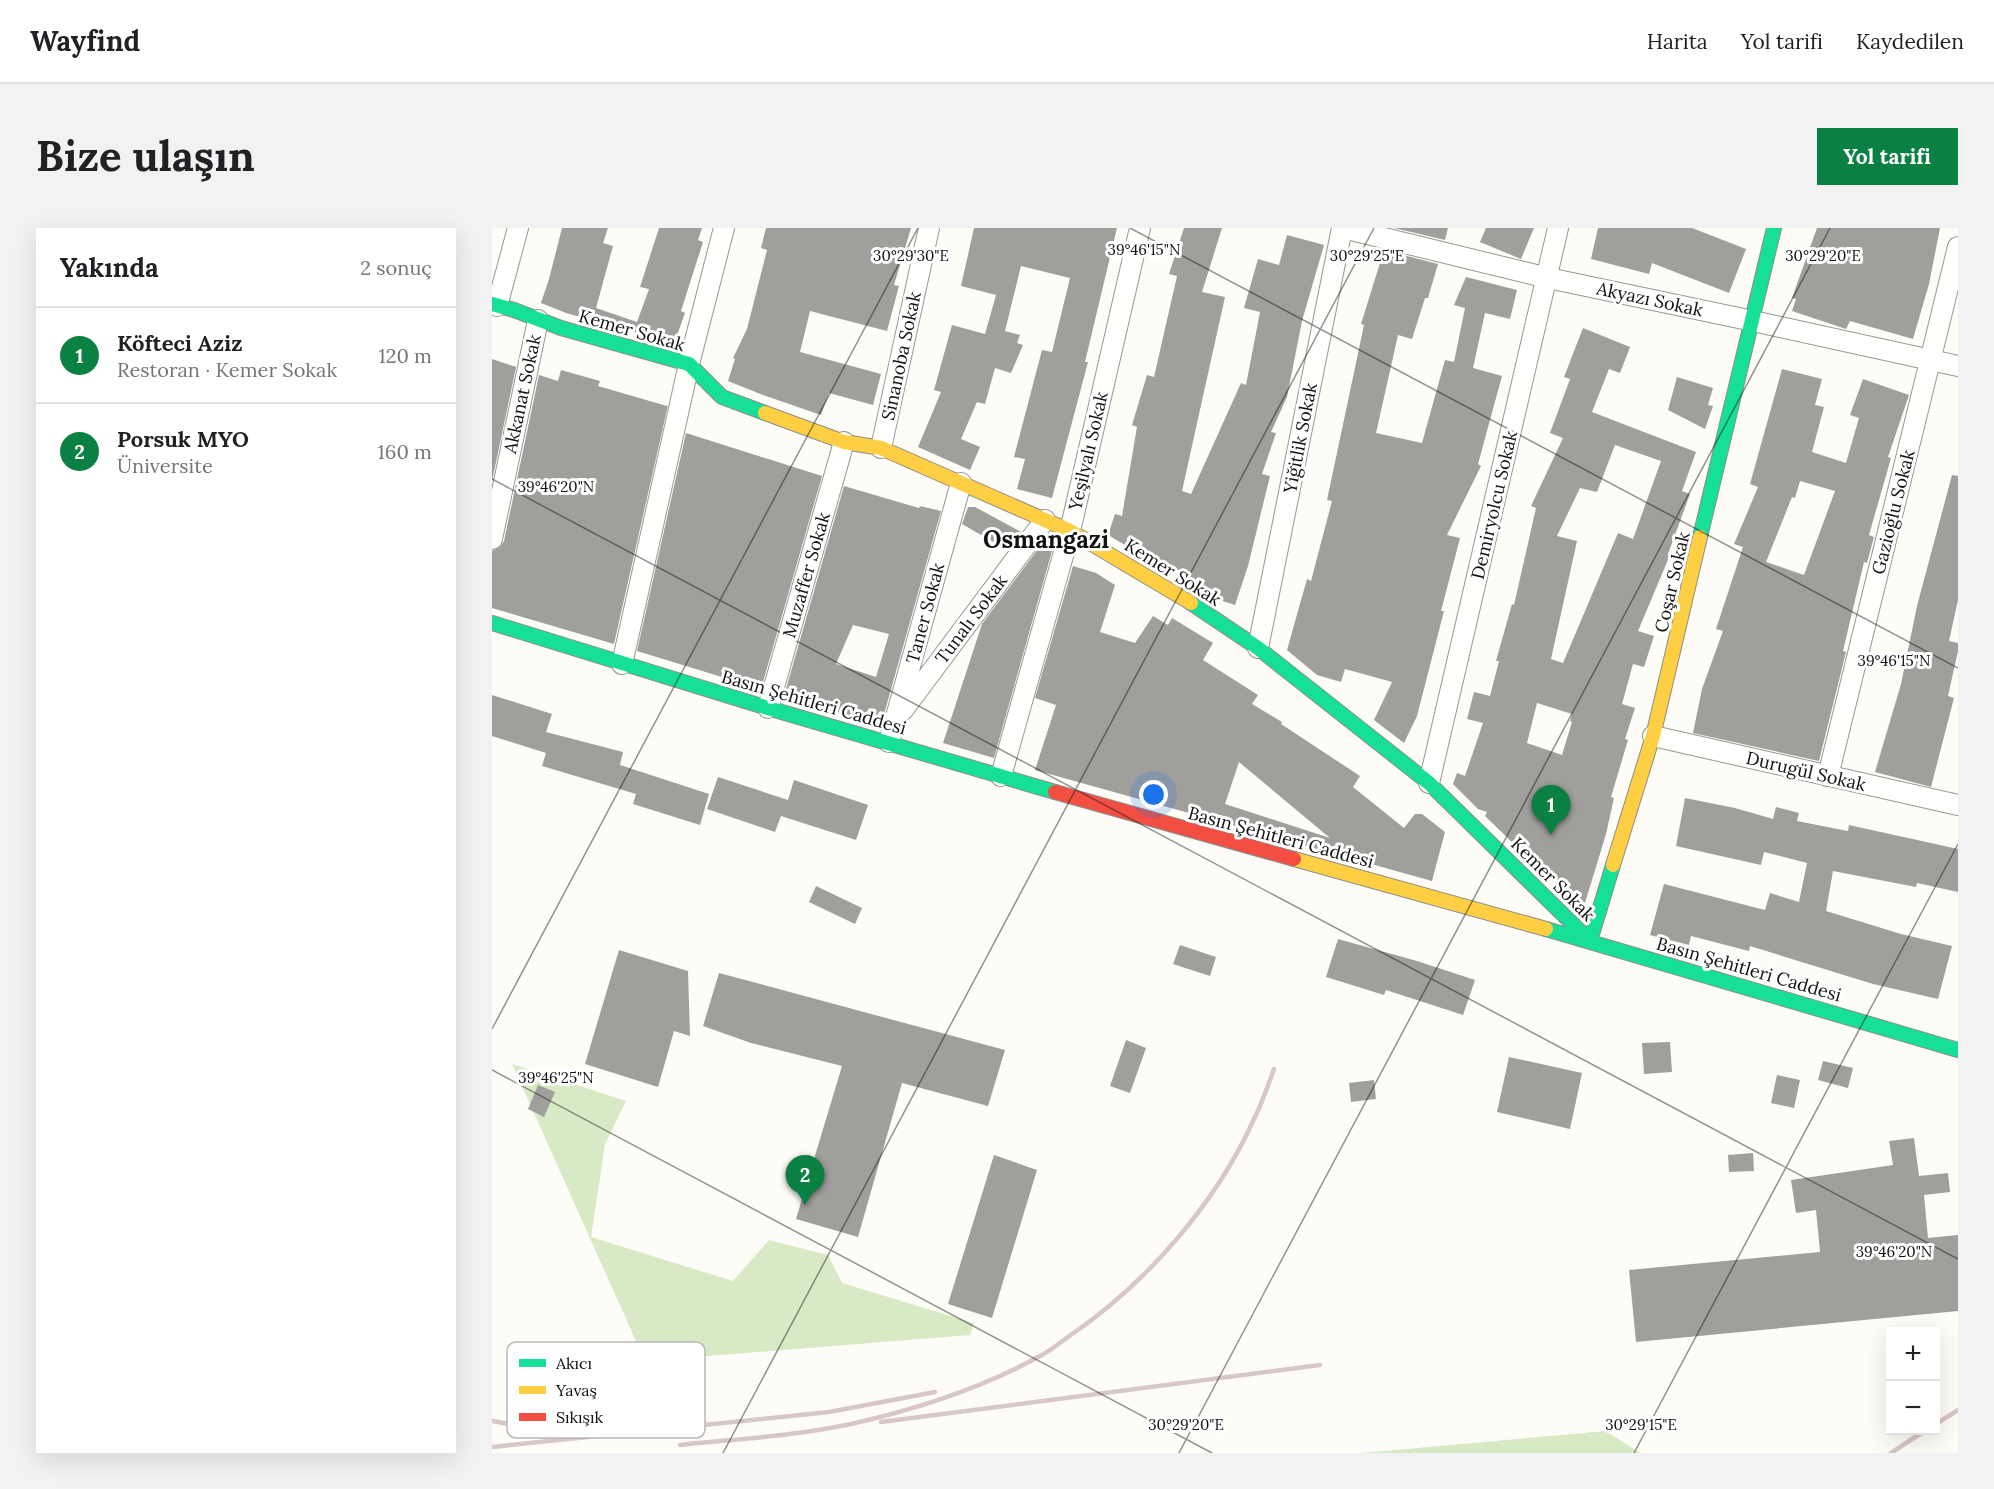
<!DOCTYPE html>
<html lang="tr">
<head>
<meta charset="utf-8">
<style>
  body { margin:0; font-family:Lora,serif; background:#f2f2f2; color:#202124 }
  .controls { position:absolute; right:18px; bottom:18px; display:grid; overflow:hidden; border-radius:0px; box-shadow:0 6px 24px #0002 }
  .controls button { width:54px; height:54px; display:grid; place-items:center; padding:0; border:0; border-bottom:2px solid #e0e0e0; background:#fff; color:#202124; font:30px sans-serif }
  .you { position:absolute; left:662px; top:567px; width:21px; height:21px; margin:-15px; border:4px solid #fff; border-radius:50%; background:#1a73e8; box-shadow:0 0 0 9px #1a73e833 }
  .badge { display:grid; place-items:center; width:39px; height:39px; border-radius:50%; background:#0b8043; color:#fff; font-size:20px; font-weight:700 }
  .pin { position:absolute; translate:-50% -50px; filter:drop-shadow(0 2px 3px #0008) }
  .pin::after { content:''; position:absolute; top:32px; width:21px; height:18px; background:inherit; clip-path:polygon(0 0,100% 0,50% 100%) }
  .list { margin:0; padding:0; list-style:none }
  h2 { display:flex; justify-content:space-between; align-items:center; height:78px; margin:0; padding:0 24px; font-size:26px }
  h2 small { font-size:20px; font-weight:400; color:#757577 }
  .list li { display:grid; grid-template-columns:39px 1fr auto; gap:18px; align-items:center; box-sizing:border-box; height:96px; padding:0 24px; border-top:2px solid #e0e0e0 }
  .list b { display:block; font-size:22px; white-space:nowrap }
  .list p { margin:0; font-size:20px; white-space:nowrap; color:#757577 }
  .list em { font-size:20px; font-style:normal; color:#757577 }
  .map { position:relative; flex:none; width:1466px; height:1225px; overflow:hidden; border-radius:0px }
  header { display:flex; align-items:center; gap:36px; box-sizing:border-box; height:84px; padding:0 30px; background:#fff; border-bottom:2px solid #e0e0e0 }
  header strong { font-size:28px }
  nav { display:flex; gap:33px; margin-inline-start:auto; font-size:21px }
  .intro { display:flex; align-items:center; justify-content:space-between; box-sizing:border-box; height:144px; padding:0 36px }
  h1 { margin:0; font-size:42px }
  .button { padding:15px 27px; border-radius:0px; background:#0b8043; color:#fff; font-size:21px; font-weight:700 }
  main { display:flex; gap:36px; padding:0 36px }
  aside { flex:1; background:#fff; border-radius:0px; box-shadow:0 6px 24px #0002 }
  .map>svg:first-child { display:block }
</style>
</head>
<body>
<header>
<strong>Wayfind</strong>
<nav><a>Harita</a><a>Yol tarifi</a><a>Kaydedilen</a></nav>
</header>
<div class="intro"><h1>Bize ulaşın</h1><a class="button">Yol tarifi</a></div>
<main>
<aside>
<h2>Yakında<small>2 sonuç</small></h2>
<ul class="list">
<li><span class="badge">1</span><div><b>Köfteci Aziz</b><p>Restoran · Kemer Sokak</p></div><em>120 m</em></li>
<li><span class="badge">2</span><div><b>Porsuk MYO</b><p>Üniversite</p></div><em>160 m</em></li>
</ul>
</aside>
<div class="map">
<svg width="1466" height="1225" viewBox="0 0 1466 1225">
  <rect width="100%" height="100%" fill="#fdfcf7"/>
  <g fill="#d8eac5">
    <polygon points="20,836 134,873 113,916 99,1009 241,1053 277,1012 336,1027 350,1055 482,1095 478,1107 153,1133"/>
    <polygon points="1114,1203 1148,1225 869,1225"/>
  </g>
  <g fill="#a19f9c" fill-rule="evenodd">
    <polygon points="70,0 116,0 111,15 121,18 104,80 145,94 157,61 148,59 167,0 210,0 206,12 211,14 189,83 193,85 184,110 191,113 189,117 74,85 49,75 57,51"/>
    <polygon points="274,0 419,0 402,57 407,58 395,103 318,83 308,124 389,146 381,177 337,165 329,187 271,167 236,153 243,131 241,130 255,101 275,22 269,20"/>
    <polygon points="482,0 625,0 593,134 596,134 560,270 525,261 533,231 522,229 550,122 560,124 578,50 529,38 513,103 528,107 525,115 531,117 519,145 503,140 493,176 485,174 469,211 488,219 478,242 426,219 449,164 442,162 460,97 493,106 504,67 469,58"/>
    <polygon points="692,0 730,0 710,64 733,69 690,263 699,266 749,155 754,157 768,84 752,80 766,31 787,37 795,7 832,17 810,93 795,169 779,204 784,205 770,246 778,248 756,338 743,377 715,368 690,351 692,344 660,333 616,307 623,286 630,288 645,199 640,197 655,147 662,149 685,48 677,46"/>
    <polygon points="902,0 956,0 953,12"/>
    <polygon points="994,0 1042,0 1029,31 988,14"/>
    <polygon points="1106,0 1200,0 1254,21 1237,65 1160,35 1157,46 1099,31"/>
    <polygon points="1325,0 1448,0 1437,56 1421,111 1358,93 1354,101 1300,83 1304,71 1300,70"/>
    <polygon points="892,22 946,36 936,70 933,70 920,111 906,107 884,205 930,215 953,132 962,134 973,80 962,77 974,49 1025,62 1018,91 993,85 981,140 1010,148 986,236 989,238 955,307 968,310 949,383 952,383 925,488 912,515 882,492 900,454 853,441 849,454 825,447 795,422 815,351 819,353 840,273 835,272 872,97 869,96"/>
    <path d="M1091 100 1138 119 1128 145 1117 141 1100 184 1204 224 1190 263 1198 266 1176 326 1178 327 1146 403 1162 408 1152 439 1141 436 1130 476 1143 480 1133 511 1136 512 1119 569 1122 570 1114 606 1093 675 1025 619 993 588 995 584 986 581 961 556 965 545 973 548 991 495 975 491 982 464 998 468 1007 433H1004L1020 376 1022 377 1044 280 1039 278 1071 210 1058 205 1078 151 1072 149ZM1123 217 1169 233 1141 311 1126 305 1071 435 1059 431 1085 313 1065 308 1088 260 1105 264ZM1045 475 1080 486 1078 493 1080 494 1070 527 1035 515Z"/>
    <polygon points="0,131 24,139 0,253"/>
    <path d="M1290 141 1330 151 1323 177 1332 179 1320 224 1354 235 1367 190 1358 187 1371 151 1417 167 1396 229 1399 230 1377 307 1382 309 1375 335 1372 334 1351 423 1354 424 1327 533 1201 505 1210 461 1231 403 1224 401 1251 319 1242 316 1266 259 1258 256ZM1308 253 1343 263 1312 347 1274 334 1300 269 1303 270Z"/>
    <polygon points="69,142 108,153 106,158 175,178 176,177 122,416 0,380 0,323 8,319 12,313 47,147 66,153"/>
    <polygon points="1185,149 1221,160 1216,177 1221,178 1213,201 1176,182"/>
    <polygon points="194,205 330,248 269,461 145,423"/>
    <polygon points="1460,247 1466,248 1466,372 1457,413 1466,415 1466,423 1456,468 1462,470 1439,559 1383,544 1409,456 1425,378"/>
    <path d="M352 258 427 280 428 278 449 283 389 497 292 468ZM361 397 397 406 384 449 344 436Z"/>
    <polygon points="476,279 483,279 529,304 515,323 515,322 470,296"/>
    <polygon points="549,317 560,323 502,530 451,515 490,396"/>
    <path d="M581 338 604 345 623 357 608 404 643 415 661 388 676 397 680 390 721 415 711 432 766 467 760 476 790 494 789 496 868 548 861 559 912 600 923 586H930L953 604 940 653 543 542 564 477 543 470ZM747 534 838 610 733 576Z"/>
    <polygon points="0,467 60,486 54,504 131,524 128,537 217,566 208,597 141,576 144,566 50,538 54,525 0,508"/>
    <polygon points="226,549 296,572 302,552 376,577 364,612 289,588 283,604 215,581"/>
    <polygon points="1193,570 1243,580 1281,591 1284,579 1307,585 1305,593 1356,603 1357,597 1466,621 1466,664 1425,655 1424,659 1341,643 1334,683 1409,706 1460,718 1446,771 1381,756 1258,718 1257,723 1199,708 1197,717 1158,707 1172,656 1273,682 1278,665 1307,674 1315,635 1272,624 1269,637 1184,618"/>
    <polygon points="324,658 370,680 363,696 317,674"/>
    <polygon points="846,711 925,733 983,752 971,787 894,762 892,767 834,749"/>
    <polygon points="688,717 724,729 718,748 681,736"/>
    <polygon points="127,722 196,743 198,808 182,803 166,859 93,836"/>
    <polygon points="227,745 513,822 496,878 410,855 366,1009 304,991 350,838 259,815 211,798"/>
    <polygon points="634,812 654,820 638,865 618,858"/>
    <polygon points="1178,814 1180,844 1152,846 1150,815"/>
    <polygon points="1017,829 1090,845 1078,901 1005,884"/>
    <polygon points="1331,833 1361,840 1356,860 1326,852"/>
    <polygon points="1285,847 1308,852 1302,880 1279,875"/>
    <polygon points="882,852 884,871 859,874 857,855"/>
    <polygon points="46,857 63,864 52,889 36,881"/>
    <polygon points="1422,910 1427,948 1456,945 1458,964 1432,967 1436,1010 1466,1007 1466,1083 1144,1114 1137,1042 1328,1024 1324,982 1304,985 1299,952 1401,937 1397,913"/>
    <polygon points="1261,925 1262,943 1237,944 1236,927"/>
    <polygon points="502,927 545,942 500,1090 456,1076"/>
  </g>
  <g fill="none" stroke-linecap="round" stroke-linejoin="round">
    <defs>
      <g id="street">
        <polyline points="851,0 1056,50 1261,93 1466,138"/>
        <polyline points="5,78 26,0"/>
        <polyline points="389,220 437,0"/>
        <polyline points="0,311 46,92"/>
        <polyline points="766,420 850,0"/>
        <polyline points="130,436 197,136 232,0"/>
        <polyline points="276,480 352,214"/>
        <polyline points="411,482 553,292"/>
        <polyline points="1161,508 1466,577"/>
        <polyline points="397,514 469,255"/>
        <polyline points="509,548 578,303 648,0"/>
        <polyline points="1336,548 1466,19"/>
        <polyline points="937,555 1066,0"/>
      </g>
      <g id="fast">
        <polyline points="0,76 22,82 69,100 197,136 230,169 273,185"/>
        <polyline points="1208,309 1282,0"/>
        <polyline points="699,375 766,420 937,555 1098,713 1121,637"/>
        <polyline points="0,395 276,480 563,564"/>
        <polyline points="1054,701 1466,822"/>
      </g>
      <g id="slow">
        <polyline points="273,185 352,214 389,220 578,303 699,375"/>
        <polyline points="802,631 1054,701"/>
        <polyline points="1121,637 1161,508 1208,309"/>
      </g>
      <polyline id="jam" points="563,564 802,631"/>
    </defs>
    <use href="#street" stroke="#979795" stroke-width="22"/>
    <use href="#fast" stroke="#8e8d8b" stroke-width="16"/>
    <use href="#slow" stroke="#8e8d8b" stroke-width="16"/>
    <use href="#jam" stroke="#8e8d8b" stroke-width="16"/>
    <use href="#street" stroke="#fffffe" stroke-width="20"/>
    <use href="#fast" stroke="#16e098" stroke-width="14"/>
    <use href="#slow" stroke="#ffcf43" stroke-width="14"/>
    <use href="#jam" stroke="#f24e42" stroke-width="14"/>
    <g stroke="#d9c6c7" stroke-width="4.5">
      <polyline points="0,1193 40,1200 95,1201"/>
      <polyline points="389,1194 828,1137"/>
      <polyline points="1444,1196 1466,1182"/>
      <path d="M188 1217C245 1211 303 1208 359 1196 421 1182 490 1160 546 1129 557 1124 566 1116 576 1109 653 1057 724 976 762 891 770 875 776 858 782 841"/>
      <polyline points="0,1219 337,1184 443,1164"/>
      <polyline points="1399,1225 1434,1202"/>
    </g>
  </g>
  <path fill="none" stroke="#111" stroke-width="1.5" stroke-opacity="0.45" d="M638 0 1466 440M0 251 1466 1031M0 801 426 0M0 842 720 1225M231 1225 882 0M687 1225 1338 0M1142 1225 1466 616"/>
  <g text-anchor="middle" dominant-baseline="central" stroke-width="6" stroke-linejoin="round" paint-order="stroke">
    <g font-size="18" fill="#111" stroke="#fff">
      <text transform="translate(1158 71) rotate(12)">Akyazı Sokak</text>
      <text transform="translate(140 102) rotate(16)">Kemer Sokak</text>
      <text transform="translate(409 128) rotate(-78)">Sinanoba Sokak</text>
      <text transform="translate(30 166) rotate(-78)">Akkanat Sokak</text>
      <text transform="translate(808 210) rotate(-79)">Yiğitlik Sokak</text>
      <text transform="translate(596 223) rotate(-77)">Yeşilyalı Sokak</text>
      <text transform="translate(1002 277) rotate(-77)">Demiryolcu Sokak</text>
      <text transform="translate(1401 284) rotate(-76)">Gazioğlu Sokak</text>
      <text transform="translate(681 344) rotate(32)">Kemer Sokak</text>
      <text transform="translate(314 347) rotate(-74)">Muzaffer Sokak</text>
      <text transform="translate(1180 354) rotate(-77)">Coşar Sokak</text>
      <text transform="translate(433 385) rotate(-75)">Taner Sokak</text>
      <text transform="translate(479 391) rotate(-53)">Tunalı Sokak</text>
      <text transform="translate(322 474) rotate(16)">Basın Şehitleri Caddesi</text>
      <text transform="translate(1314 543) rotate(13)">Durugül Sokak</text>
      <text transform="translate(789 609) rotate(15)">Basın Şehitleri Caddesi</text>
      <text transform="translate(1061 651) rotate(45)">Kemer Sokak</text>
      <text transform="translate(1257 741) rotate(16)">Basın Şehitleri Caddesi</text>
    </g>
    <g font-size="24" font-weight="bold" fill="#111" stroke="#fff">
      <text x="554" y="311">Osmangazi</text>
    </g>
  </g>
  <rect x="15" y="1114" width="198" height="96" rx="9" fill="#fff" stroke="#b8b8b8" stroke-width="1.5"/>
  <rect x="27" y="1131" width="27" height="8" fill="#16e098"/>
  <rect x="27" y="1158" width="27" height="8" fill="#ffcf43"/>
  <rect x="27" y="1185" width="27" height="8" fill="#f24e42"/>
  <g font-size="16" fill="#111">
    <text x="64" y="1141">Akıcı</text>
    <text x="64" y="1168">Yavaş</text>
    <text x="64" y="1195">Sıkışık</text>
  </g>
  <g font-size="15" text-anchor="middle" fill="#111" stroke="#fff" stroke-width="6" stroke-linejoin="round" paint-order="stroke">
    <text x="652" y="27">39°46'15"N</text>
    <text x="419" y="33">30°29'30"E</text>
    <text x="875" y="33">30°29'25"E</text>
    <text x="1331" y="33">30°29'20"E</text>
    <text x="64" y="264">39°46'20"N</text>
    <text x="1402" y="438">39°46'15"N</text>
    <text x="64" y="855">39°46'25"N</text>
    <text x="1402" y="1029">39°46'20"N</text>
    <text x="694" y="1202">30°29'20"E</text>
    <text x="1149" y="1202">30°29'15"E</text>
  </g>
</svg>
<div class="controls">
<button>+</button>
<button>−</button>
</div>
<div class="you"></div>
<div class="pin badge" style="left:1059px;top:607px">1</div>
<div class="pin badge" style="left:313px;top:977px">2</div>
</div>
</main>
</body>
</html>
